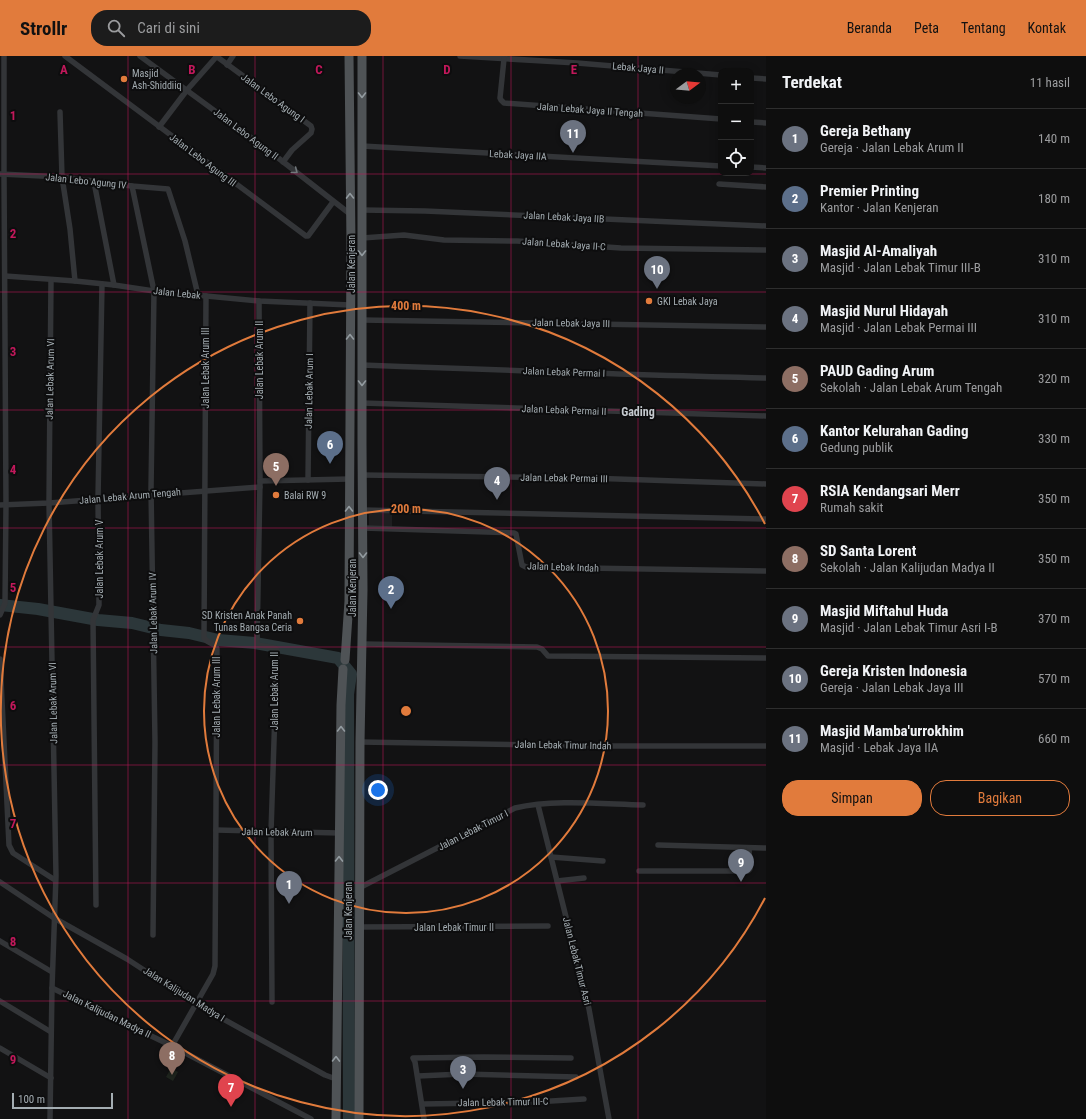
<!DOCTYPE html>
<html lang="id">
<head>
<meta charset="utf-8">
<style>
  body { margin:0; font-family:"Roboto Condensed",sans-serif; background:#1c1c1c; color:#f1f3f6 }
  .controls { position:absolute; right:12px; top:12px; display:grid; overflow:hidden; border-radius:8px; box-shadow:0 2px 10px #0003 }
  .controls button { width:36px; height:36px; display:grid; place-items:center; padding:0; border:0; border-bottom:1px solid #2e2e2e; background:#0e0e0e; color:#f1f3f6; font:20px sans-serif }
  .compass { position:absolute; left:670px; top:12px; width:36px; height:36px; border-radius:50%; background:#0e0e0e; box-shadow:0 2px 10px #0003; rotate:74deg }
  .scale { position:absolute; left:12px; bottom:10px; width:101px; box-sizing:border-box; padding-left:4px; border:2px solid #a4adb2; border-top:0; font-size:11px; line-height:14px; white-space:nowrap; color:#a4adb2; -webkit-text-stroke:3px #0d0d0e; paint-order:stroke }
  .you { position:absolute; left:378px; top:734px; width:14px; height:14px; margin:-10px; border:3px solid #fff; border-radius:50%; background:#1a73e8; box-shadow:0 0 0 6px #1a73e833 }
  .badge { display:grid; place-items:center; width:26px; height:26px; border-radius:50%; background:#e17b3c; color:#fff; font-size:13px; font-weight:700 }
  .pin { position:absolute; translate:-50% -33px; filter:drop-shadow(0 1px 2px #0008) }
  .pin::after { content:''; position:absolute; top:21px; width:14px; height:12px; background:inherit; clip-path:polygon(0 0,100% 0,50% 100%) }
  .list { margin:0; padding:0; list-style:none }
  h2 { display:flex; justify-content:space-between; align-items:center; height:52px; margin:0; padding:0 16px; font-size:17px }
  h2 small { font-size:13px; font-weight:400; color:#9b9c9e }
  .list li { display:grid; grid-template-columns:26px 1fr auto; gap:12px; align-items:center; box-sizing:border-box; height:60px; padding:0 16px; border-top:1px solid #2e2e2e }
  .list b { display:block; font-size:15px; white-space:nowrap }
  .list p { margin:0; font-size:13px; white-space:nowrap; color:#9b9c9e }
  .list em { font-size:13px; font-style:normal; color:#9b9c9e }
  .actions { display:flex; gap:8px; padding:12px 16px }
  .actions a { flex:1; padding:9px 0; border:1px solid #e17b3c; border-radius:16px; text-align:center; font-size:14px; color:#e17b3c }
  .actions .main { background:#e17b3c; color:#111 }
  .icon { flex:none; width:22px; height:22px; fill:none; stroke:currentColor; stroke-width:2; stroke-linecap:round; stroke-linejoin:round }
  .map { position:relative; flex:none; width:766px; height:1063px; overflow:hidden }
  header { display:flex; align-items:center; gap:24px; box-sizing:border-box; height:56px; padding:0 20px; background:#e17b3c; color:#111 }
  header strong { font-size:19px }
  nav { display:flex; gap:22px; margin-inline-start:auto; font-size:14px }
  .search { width:280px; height:36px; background:#1c1c1c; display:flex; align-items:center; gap:10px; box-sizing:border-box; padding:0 14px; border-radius:16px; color:#9b9c9e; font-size:15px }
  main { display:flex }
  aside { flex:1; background:#0e0e0e }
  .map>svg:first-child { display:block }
</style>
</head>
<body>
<header>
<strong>Strollr</strong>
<div class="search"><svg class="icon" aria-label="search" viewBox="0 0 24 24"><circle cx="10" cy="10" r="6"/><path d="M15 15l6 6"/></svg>Cari di sini</div>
<nav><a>Beranda</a><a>Peta</a><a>Tentang</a><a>Kontak</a></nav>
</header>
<main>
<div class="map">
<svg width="766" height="1063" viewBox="0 0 766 1063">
  <rect width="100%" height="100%" fill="#121213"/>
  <polygon fill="#1e1e20" points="372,456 392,456 392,472 369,472 369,459"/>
  <polygon fill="#1f251e" points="171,1012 178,1016 173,1025 166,1021"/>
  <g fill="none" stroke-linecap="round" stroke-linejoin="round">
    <polyline stroke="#2c373a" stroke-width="12" points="0,549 38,553 98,564 132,567 161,574 189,577 218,584 255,587 338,602 351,618 348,638 349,1063"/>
    <g stroke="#333538" stroke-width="5.5">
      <polyline points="65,0 306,180 308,180 333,146"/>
      <polyline points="140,0 268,94 350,158"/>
      <polyline points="216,0 311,70 312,73 311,77 292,94 283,106"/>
      <polyline points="460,0 577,7 721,19"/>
      <polyline points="504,3 500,42 501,44 504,47 721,63"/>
      <polyline points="227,9 233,0"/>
      <polyline points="751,22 766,23"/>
      <polyline points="60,56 62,121 70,173 75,225"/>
      <polyline points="751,66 766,67"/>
      <polyline points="159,71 187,34 217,0"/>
      <polyline points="362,90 721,110"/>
      <polyline points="751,111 766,112"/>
      <polyline points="0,118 62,121 132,130 168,133 185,185 198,239"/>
      <polyline points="94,126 114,229"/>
      <polyline points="719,128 766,131"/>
      <polyline points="132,130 154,235 151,433 155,686 153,879"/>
      <polyline points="362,154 425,155 766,170"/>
      <polyline points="362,182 404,179 444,184 517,185 621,192 766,194"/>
      <polyline points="5,220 75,225 114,229 154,235 259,245 350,249"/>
      <polyline points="259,245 260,425 257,589 275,592 277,594 271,776 272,946"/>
      <polyline points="362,264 766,271"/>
      <path d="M362 309C496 314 631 319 766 322"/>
      <polyline points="362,347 766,360"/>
      <polyline points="362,419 588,422 766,428"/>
      <polyline points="308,424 310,247"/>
      <polyline points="260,425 349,423"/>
      <polyline points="0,449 49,447 260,431"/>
      <polyline points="363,454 766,463"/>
      <polyline points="363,472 514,477 516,478 522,509 526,511 766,515"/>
      <polyline points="0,559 5,547 6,449 4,118 4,0"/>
      <polyline points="363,588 537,591 542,593 548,600 766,602"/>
      <polyline points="0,603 9,789 13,797 55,824"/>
      <polyline points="360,686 590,690 766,690"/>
      <polyline points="538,749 589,953 609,1063"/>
      <polyline points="216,774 339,777"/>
      <polyline points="658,789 766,792"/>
      <polyline points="551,801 603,805"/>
      <polyline points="639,815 748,815 750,813 749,792"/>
      <polyline points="557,825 584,822"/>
      <polyline points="0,826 54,862 127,903 196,948 325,1019 336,1023"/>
      <path d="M359 832 515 752C554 743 602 748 643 749"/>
      <polyline points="96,849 93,564 99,549 98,442 102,228"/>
      <polyline points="359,871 548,870"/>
      <polyline points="0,885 52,916"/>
      <polyline points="52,932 172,990 311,1063"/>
      <polyline points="0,945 51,976"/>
      <polyline points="172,990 213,918 215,910 217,593 216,590 207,585 204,582 206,240"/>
      <polyline points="0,992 51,1022"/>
      <polyline points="418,1020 463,1018 576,1021"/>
      <polyline points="423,1048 535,1046 584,1043"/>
      <polyline points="50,1063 52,932 56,820 49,447 51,224"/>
      <polyline points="424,1063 415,1006 413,1002 484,1001 571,1002"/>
    </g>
    <g stroke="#4f5356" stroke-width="9">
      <polyline points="345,604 349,545 351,189 349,0"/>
      <polyline points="336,1063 341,649 343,613"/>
      <polyline points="359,1063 360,686 363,534 362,387 362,0"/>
    </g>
  </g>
  <defs><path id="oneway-chevron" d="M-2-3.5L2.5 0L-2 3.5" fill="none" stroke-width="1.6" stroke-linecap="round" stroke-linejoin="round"/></defs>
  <g stroke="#939ba0">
    <use href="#oneway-chevron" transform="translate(362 39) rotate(90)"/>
    <use href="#oneway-chevron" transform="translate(350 140) rotate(-91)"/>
    <use href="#oneway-chevron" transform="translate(362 197) rotate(90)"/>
    <use href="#oneway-chevron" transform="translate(350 281) rotate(-90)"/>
    <use href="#oneway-chevron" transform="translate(362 327) rotate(90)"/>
    <use href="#oneway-chevron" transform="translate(349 453) rotate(-90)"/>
    <use href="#oneway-chevron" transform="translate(363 499) rotate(90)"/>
    <use href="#oneway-chevron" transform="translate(341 673) rotate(-90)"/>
    <use href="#oneway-chevron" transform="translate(339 803) rotate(-89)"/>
    <use href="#oneway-chevron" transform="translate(336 1003) rotate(-89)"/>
  </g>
  <use stroke="#71777b" href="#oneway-chevron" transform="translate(295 115) rotate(38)"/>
  <path fill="none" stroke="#c2185b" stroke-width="1" stroke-opacity="0.55" d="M128 0V1063M255 0V1063M383 0V1063M511 0V1063M638 0V1063M0 118H766M0 236H766M0 354H766M0 472H766M0 591H766M0 709H766M0 827H766M0 945H766"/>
  <g fill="none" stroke="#e17b3c" stroke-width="2">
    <circle cx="406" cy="655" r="202"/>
    <path d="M765 842A405 405 0 1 1 765 468"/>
  </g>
  <g fill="#e17b3c" stroke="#0d0d0e" stroke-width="1.5">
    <circle cx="124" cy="23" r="4"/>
    <circle cx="649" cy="245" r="4"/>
    <circle cx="276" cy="439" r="4"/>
    <circle cx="300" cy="565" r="4"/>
  </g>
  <g text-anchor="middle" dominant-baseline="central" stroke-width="4" stroke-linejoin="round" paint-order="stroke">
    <g font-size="10" fill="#a4adb2" stroke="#0d0d0e">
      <text transform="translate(638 12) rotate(5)">Lebak Jaya II</text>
      <text transform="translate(273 42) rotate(36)">Jalan Lebo Agung I</text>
      <text transform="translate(590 54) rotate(4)">Jalan Lebak Jaya II Tengah</text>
      <text transform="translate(246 78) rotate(37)">Jalan Lebo Agung II</text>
      <text transform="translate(518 99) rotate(3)">Lebak Jaya IIA</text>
      <text transform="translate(203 104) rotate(37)">Jalan Lebo Agung III</text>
      <text transform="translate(86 125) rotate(6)">Jalan Lebo Agung IV</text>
      <text transform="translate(564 161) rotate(3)">Jalan Lebak Jaya IIB</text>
      <text transform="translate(564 188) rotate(4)">Jalan Lebak Jaya II-C</text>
      <text transform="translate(351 208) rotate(-90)">Jalan Kenjeran</text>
      <text transform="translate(177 237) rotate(6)">Jalan Lebak</text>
      <text transform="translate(571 267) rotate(1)">Jalan Lebak Jaya III</text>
      <text transform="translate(259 304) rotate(-90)">Jalan Lebak Arum II</text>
      <text transform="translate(205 312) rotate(-90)">Jalan Lebak Arum III</text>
      <text transform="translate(564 316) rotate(2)">Jalan Lebak Permai I</text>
      <text transform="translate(50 323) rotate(-89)">Jalan Lebak Arum VI</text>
      <text transform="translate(309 335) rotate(-89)">Jalan Lebak Arum I</text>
      <text transform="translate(564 354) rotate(2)">Jalan Lebak Permai II</text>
      <text transform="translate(564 422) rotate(1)">Jalan Lebak Permai III</text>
      <text transform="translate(130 440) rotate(-5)">Jalan Lebak Arum Tengah</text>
      <text transform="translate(99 503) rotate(-90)">Jalan Lebak Arum V</text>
      <text transform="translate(563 511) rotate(2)">Jalan Lebak Indah</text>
      <text transform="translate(352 532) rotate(-90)">Jalan Kenjeran</text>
      <text transform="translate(153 557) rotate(-91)">Jalan Lebak Arum IV</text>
      <text transform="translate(274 635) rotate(-90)">Jalan Lebak Arum II</text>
      <text transform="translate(216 641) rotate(-90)">Jalan Lebak Arum III</text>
      <text transform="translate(53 647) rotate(-91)">Jalan Lebak Arum VI</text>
      <text transform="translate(563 689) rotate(1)">Jalan Lebak Timur Indah</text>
      <text transform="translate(473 774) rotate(-27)">Jalan Lebak Timur I</text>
      <text transform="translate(277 776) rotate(1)">Jalan Lebak Arum</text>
      <text transform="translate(348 855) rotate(-90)">Jalan Kenjeran</text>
      <text x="454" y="871">Jalan Lebak Timur II</text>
      <text transform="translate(577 905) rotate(76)">Jalan Lebak Timur Asri</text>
      <text transform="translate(184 938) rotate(32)">Jalan Kalijudan Madya I</text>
      <text transform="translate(107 958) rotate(26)">Jalan Kalijudan Madya II</text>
      <text transform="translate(503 1046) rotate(-1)">Jalan Lebak Timur III-C</text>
    </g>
    <g font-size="10" fill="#a4adb2" stroke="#0d0d0e" text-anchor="start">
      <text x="132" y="17">Masjid<tspan x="132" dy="12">Ash-Shiddiiq</tspan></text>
      <text x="657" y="245">GKI Lebak Jaya</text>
      <text x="284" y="439">Balai RW 9</text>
      <text x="292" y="559" text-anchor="end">SD Kristen Anak Panah<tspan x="292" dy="12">Tunas Bangsa Ceria</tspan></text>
    </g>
    <g font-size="12" font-weight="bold" fill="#c5cacf" stroke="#0d0d0e">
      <text x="638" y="356">Gading</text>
    </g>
  </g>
  <g font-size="13" text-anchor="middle" font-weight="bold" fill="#c2185b" stroke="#0d0d0e" stroke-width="4" stroke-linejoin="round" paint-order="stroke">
    <text x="64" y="18">A</text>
    <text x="192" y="18">B</text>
    <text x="319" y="18">C</text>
    <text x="447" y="18">D</text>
    <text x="574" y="18">E</text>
    <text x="13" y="64">1</text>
    <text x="13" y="182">2</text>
    <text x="13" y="300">3</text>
    <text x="13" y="418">4</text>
    <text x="13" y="536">5</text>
    <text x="13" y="654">6</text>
    <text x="13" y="772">7</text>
    <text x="13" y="890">8</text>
    <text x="13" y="1008">9</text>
  </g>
  <circle cx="406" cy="655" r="6" fill="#e17b3c" stroke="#0d0d0e" stroke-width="2"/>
  <g font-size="12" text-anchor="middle" font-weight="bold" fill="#e17b3c" stroke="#0d0d0e" stroke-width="4" stroke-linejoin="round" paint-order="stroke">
    <text x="406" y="254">400 m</text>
    <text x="406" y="457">200 m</text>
  </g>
</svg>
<div class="controls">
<button>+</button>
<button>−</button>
<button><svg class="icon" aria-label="locate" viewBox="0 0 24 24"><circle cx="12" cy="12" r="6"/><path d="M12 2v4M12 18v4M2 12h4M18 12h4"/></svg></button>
</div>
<svg class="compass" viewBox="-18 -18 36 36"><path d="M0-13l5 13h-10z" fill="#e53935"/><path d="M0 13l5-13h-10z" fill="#9b9c9e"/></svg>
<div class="scale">100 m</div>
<div class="you"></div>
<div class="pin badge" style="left:289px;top:848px;background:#6b7280">1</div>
<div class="pin badge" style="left:391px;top:553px;background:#5c6f8a">2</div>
<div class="pin badge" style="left:463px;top:1033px;background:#6b7280">3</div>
<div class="pin badge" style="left:497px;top:444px;background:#6b7280">4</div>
<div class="pin badge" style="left:276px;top:430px;background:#8d6e63">5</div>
<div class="pin badge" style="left:330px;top:408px;background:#5c6f8a">6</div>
<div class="pin badge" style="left:231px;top:1051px;background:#e0444e">7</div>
<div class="pin badge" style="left:172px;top:1019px;background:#8d6e63">8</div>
<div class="pin badge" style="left:741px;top:826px;background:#6b7280">9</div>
<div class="pin badge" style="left:657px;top:233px;background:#6b7280">10</div>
<div class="pin badge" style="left:573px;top:97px;background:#6b7280">11</div>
</div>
<aside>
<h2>Terdekat<small>11 hasil</small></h2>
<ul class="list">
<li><span class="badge" style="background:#6b7280">1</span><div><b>Gereja Bethany</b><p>Gereja · Jalan Lebak Arum II</p></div><em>140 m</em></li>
<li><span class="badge" style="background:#5c6f8a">2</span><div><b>Premier Printing</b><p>Kantor · Jalan Kenjeran</p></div><em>180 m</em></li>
<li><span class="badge" style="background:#6b7280">3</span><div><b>Masjid Al-Amaliyah</b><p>Masjid · Jalan Lebak Timur III-B</p></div><em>310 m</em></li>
<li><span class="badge" style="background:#6b7280">4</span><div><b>Masjid Nurul Hidayah</b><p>Masjid · Jalan Lebak Permai III</p></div><em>310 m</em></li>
<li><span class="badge" style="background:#8d6e63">5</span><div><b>PAUD Gading Arum</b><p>Sekolah · Jalan Lebak Arum Tengah</p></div><em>320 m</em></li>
<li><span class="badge" style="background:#5c6f8a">6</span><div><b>Kantor Kelurahan Gading</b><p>Gedung publik</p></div><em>330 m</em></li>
<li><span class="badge" style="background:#e0444e">7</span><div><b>RSIA Kendangsari Merr</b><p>Rumah sakit</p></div><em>350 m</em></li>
<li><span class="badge" style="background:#8d6e63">8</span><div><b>SD Santa Lorent</b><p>Sekolah · Jalan Kalijudan Madya II</p></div><em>350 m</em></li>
<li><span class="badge" style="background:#6b7280">9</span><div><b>Masjid Miftahul Huda</b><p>Masjid · Jalan Lebak Timur Asri I-B</p></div><em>370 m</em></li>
<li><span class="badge" style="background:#6b7280">10</span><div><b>Gereja Kristen Indonesia</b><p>Gereja · Jalan Lebak Jaya III</p></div><em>570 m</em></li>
<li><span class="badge" style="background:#6b7280">11</span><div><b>Masjid Mamba'urrokhim</b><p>Masjid · Lebak Jaya IIA</p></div><em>660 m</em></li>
</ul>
<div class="actions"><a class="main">Simpan</a><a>Bagikan</a></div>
</aside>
</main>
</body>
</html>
